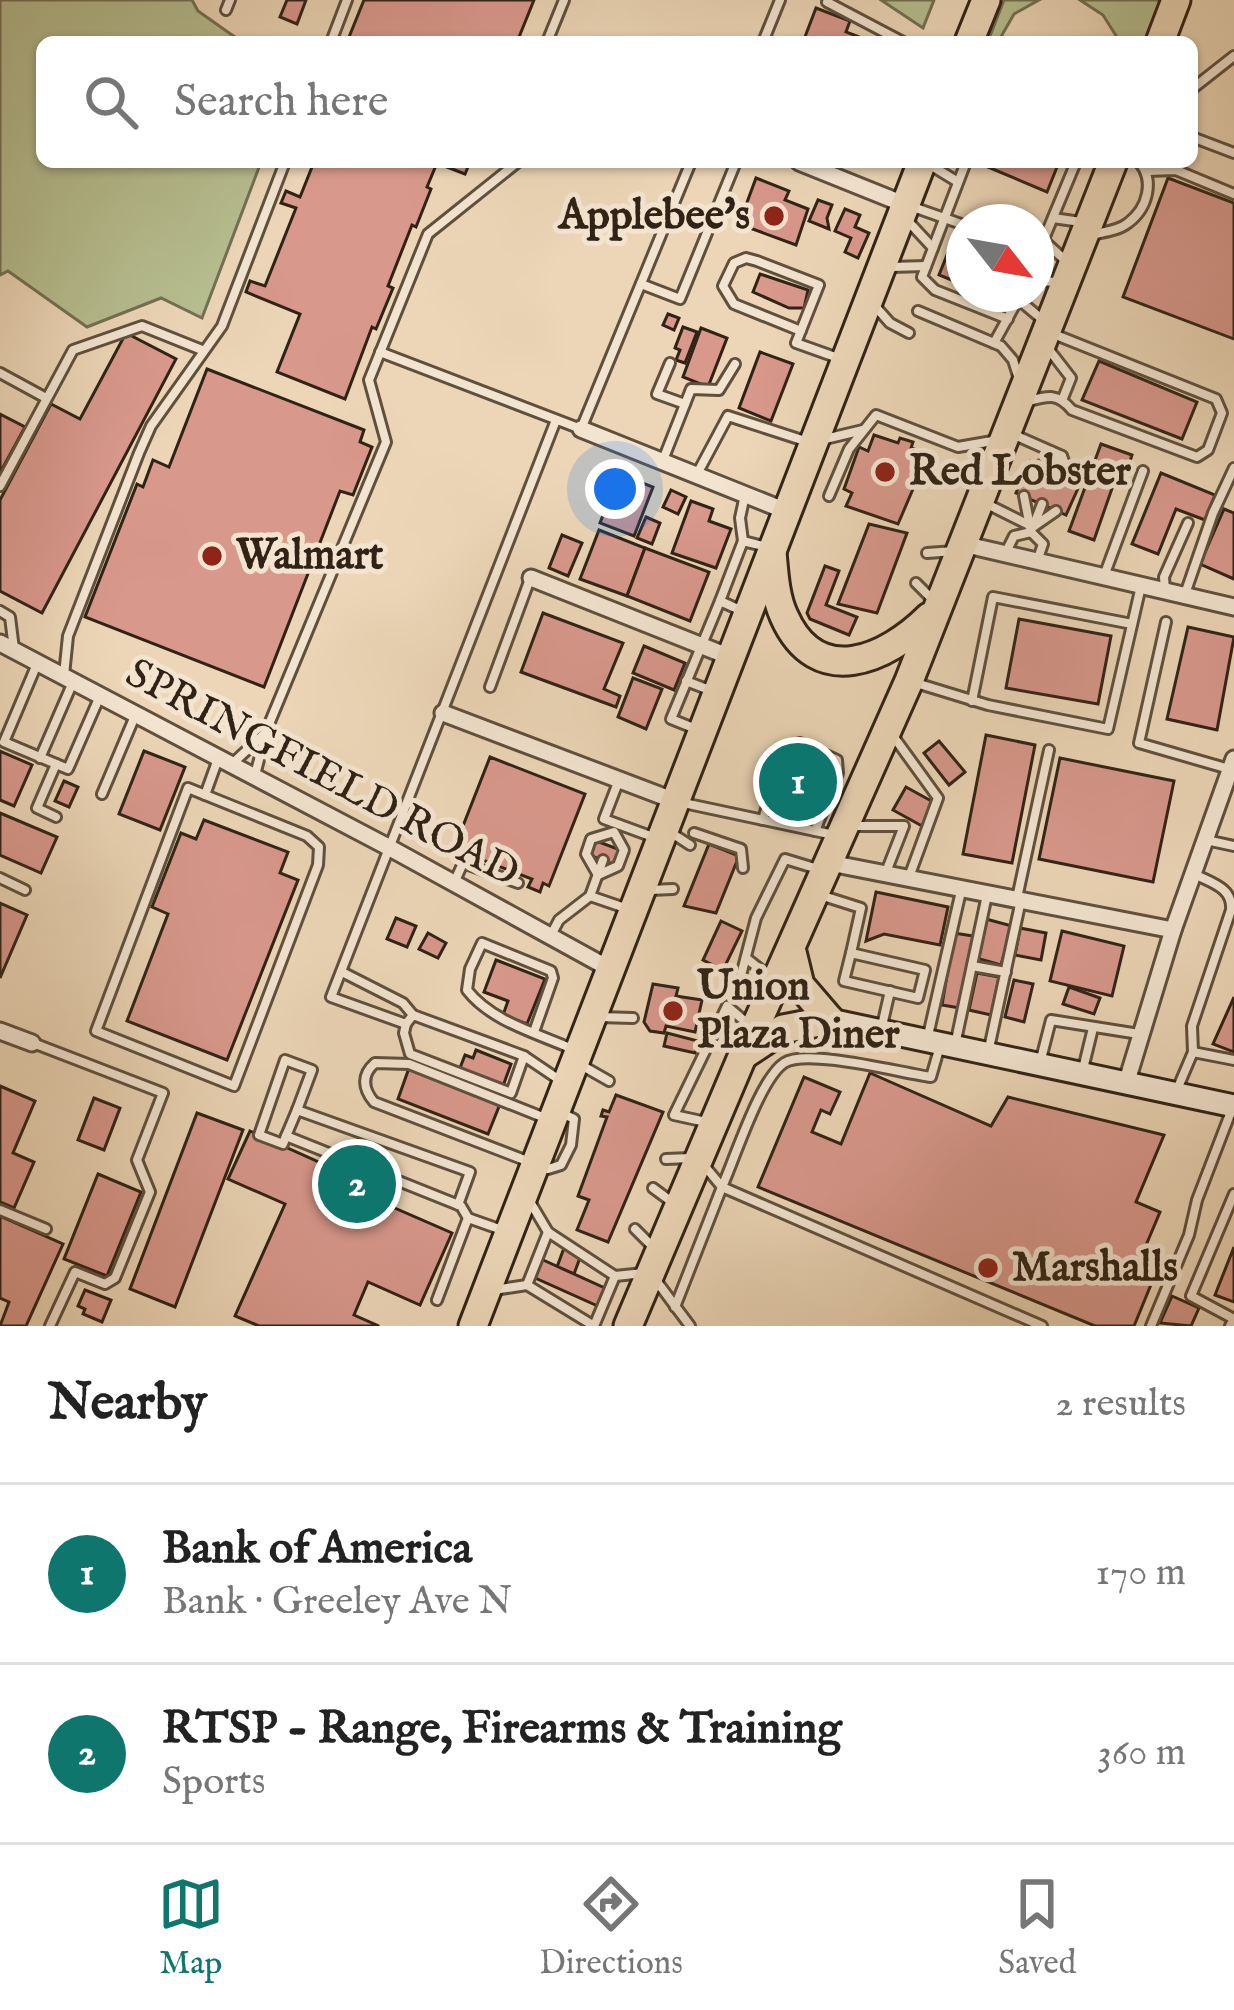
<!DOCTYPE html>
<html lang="en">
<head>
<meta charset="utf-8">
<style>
  body { margin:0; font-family:"IM FELL English",serif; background:#f6f6f6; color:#222 }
  .compass { position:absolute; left:946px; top:204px; width:108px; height:108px; border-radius:50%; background:#fff; box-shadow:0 3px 9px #0004; rotate:121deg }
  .you { position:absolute; left:615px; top:489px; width:42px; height:42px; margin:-30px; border:9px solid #fff; border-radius:50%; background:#1a73e8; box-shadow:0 0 0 18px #1a73e833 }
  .badge { display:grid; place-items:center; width:78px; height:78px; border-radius:50%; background:#0f766e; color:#fff; font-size:39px; font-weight:700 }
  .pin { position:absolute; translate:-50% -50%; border:6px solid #fff; box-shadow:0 3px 12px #0006 }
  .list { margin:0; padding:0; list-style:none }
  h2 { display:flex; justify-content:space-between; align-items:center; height:156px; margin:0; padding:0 48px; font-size:51px }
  h2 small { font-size:39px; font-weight:400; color:#767676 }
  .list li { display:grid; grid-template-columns:78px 1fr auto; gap:36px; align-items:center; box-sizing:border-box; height:180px; padding:0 48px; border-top:3px solid #e0e0e0 }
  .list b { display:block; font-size:45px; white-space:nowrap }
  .list p { margin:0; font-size:39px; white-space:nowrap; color:#767676 }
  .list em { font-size:39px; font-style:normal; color:#767676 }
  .icon { flex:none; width:66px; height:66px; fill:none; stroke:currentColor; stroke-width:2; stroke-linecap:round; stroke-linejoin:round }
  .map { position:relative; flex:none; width:1234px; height:1326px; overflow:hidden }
  .search { position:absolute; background:#fff; box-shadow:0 3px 9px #0004; left:36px; right:36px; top:36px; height:132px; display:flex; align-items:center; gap:30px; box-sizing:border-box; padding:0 42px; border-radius:18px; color:#767676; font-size:45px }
  .sheet { height:516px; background:#fff }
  nav { display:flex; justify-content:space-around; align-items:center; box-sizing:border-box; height:168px; border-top:3px solid #e0e0e0; background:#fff; font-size:33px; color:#767676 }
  nav a { display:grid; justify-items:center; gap:6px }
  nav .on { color:#0f766e }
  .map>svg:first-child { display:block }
</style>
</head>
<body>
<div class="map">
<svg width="1234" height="1326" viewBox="0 0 1234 1326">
  <rect width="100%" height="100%" fill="#ecd6b7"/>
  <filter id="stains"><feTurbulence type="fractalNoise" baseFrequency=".00167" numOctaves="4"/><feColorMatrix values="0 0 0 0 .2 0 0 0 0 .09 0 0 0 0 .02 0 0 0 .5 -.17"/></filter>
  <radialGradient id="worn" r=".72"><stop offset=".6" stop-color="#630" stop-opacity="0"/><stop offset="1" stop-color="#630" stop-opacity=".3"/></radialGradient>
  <g fill="#b6be90" stroke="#737052" stroke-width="3">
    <polygon points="0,0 192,0 198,11 242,42 42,42 42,162 261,162 202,318 161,298 87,327 8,271 0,275"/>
    <polygon points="881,0 934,0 923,28"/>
    <polygon points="1004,0 1039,0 1014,14 998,42 991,42 990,36"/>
    <polygon points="1080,0 1162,0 1145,42 1120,42 1103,15"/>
  </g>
  <g fill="#d8988c" stroke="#302315" stroke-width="3">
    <polygon points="287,0 306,0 297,24 280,17"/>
    <polygon points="364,0 534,0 517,42 347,42"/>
    <polygon points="816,8 850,21 846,32 872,42 803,42"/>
    <polygon points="314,162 437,163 427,187 431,189 416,227 412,225 388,286 393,288 376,329 372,327 345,399 277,372 300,314 246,292 250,281 265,286 296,208 281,203 286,191 300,197"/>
    <polygon points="434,162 470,162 465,174"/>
    <polygon points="976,162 1059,162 1047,192"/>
    <polygon points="756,178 789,191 785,200 808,209 796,245 739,224"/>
    <polygon points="1168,178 1234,203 1234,339 1123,297"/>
    <polygon points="818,200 832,205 827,218 829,229 809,221"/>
    <polygon points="845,209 860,215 855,227 869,233 858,258 845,252 851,238 835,231"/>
    <polygon points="957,230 964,233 964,285 939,275"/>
    <polygon points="760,274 808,290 804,308 789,308 753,292"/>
    <polygon points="668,314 679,318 674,330 663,325"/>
    <polygon points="683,327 697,332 685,363 676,360 680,350 675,348"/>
    <polygon points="701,328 727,338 708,387 683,377"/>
    <polygon points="126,333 176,359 42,613 0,591 0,500 51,404 80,419"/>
    <polygon points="760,352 793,364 771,421 739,408"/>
    <polygon points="1099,361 1197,402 1182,439 1082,400"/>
    <polygon points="207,369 364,430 360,442 372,447 353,495 340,491 264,687 85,617 137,484 143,487 153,460 169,467"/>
    <polygon points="0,414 25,427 0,473"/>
    <polygon points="874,435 898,443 900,438 913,442 911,448 928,454 898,524 846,506 852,493 844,489 859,447 868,451"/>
    <polygon points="1101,444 1132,455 1124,480 1116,477 1094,540 1069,531"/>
    <polygon points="1030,461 1080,484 1066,515 1016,493"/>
    <polygon points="1161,473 1215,495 1205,520 1176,509 1158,554 1132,544"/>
    <polygon points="619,474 653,487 634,536 600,523"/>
    <polygon points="671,490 686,497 678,514 663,507"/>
    <polygon points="691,501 713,509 709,521 731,529 716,568 672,553"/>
    <polygon points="1224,509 1234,513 1234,579 1200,564"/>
    <polygon points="646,517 660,523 652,544 637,538"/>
    <polygon points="869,524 907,533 877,613 838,604"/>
    <polygon points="599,530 645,548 627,596 580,579"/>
    <polygon points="562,535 582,543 568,576 549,568"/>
    <polygon points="645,548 709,572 690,621 627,596"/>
    <polygon points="825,566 839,571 826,605 857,617 849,635 810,619 807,613"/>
    <polygon points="543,613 623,643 604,689 620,696 616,707 521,672"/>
    <polygon points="1019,619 1111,636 1098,704 1006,688"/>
    <polygon points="1188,627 1234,637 1217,730 1167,719"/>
    <polygon points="644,646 685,663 674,690 633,673"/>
    <polygon points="633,678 662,689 646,729 618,717"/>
    <polygon points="986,735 1035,745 1012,863 963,854"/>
    <polygon points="939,741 965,772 949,785 924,753"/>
    <polygon points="0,751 32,765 14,806 0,800"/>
    <polygon points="144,751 185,767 160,830 119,814"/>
    <polygon points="793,753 834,769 821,810 764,784 776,754 790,759"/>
    <polygon points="490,757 585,794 549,886 543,883 540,892 528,887 532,879 454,849"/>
    <polygon points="1060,758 1174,781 1153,882 1039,859"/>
    <polygon points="64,781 78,787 69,807 55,801"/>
    <polygon points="906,787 935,803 922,826 893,810"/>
    <polygon points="0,813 57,837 41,873 0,855"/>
    <polygon points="204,820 288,852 280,873 298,880 227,1060 127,1021 168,914 152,907 181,833 196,839"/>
    <polygon points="594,840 623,851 617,866 589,855"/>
    <polygon points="709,844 739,856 716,913 684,906"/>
    <polygon points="876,892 948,907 940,945 884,934 866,941"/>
    <polygon points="0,903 27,915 0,978"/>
    <polygon points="396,918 416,926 407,947 387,939"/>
    <polygon points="986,919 1012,926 1001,965 976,958"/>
    <polygon points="721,921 742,931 723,970 703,960"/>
    <polygon points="1020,928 1046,933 1041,960 1015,955"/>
    <polygon points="1062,931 1124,946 1112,996 1050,981"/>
    <polygon points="428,933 446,943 438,958 419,949"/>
    <polygon points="954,933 973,936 960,1008 942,1005"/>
    <polygon points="496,960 545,979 527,1024 503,1015 508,1001 484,992"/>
    <polygon points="977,973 999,977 991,1015 969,1010"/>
    <polygon points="1014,980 1033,984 1024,1022 1005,1017"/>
    <polygon points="653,984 678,988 676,996 702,1000 695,1032 666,1026 664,1033 650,1031 644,1022"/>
    <polygon points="1069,987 1100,998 1094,1014 1063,1004"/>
    <polygon points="1234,997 1234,1052 1213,1044"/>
    <polygon points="667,1033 698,1041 695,1053 664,1046"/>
    <polygon points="476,1050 511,1064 503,1086 460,1068 465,1055 473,1058"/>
    <polygon points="409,1068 500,1104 488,1134 398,1099"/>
    <polygon points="870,1073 991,1126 1008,1097 1164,1135 1136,1202 1160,1212 1139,1262 1157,1270 1134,1326 1095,1326 758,1187 804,1077 840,1092 830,1114 821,1110 812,1132 841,1144"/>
    <polygon points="0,1086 35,1101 13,1153 34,1162 14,1208 0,1202"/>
    <polygon points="616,1095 663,1112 608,1242 577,1230 589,1200 578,1196 607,1117 601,1116 603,1110 609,1112"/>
    <polygon points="94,1098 120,1108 104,1150 78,1140"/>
    <polygon points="197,1113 243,1130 175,1307 130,1289"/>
    <polygon points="250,1131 363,1182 358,1192 452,1233 420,1305 368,1282 354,1315 379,1326 259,1326 235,1316 285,1204 228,1179"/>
    <polygon points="98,1174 141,1192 107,1276 64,1259"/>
    <polygon points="0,1216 63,1244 26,1326 0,1326 9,1302 0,1298"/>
    <polygon points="1234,1247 1234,1302 1215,1295"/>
    <polygon points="564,1248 581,1255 574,1274 557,1267"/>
    <polygon points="541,1259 607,1289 600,1307 533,1277"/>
    <polygon points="85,1290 111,1300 102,1322 83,1314 85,1309 78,1306"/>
    <polygon points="1172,1296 1199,1308 1191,1326 1160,1323"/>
  </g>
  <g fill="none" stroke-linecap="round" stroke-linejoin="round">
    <defs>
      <g id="lane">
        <polyline points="827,2 903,42"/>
        <polyline points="226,10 230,0"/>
        <polyline points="331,42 347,0"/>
        <polyline points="547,42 564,0"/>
        <polyline points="763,42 780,0"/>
        <polyline points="1192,89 1234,56"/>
        <polyline points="1192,137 1234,153"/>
        <polyline points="966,162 922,277 935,290 1008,319"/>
        <polyline points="927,163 958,182"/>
        <polyline points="1146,171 1176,170 1234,194"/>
        <polyline points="913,207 964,225"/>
        <polyline points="1053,218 1081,222"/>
        <polyline points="907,220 933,248"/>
        <path d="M1091 235C1103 232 1118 231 1128 223 1148 208 1155 180 1139 162"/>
        <polyline points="1043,240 1066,261"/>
        <polyline points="1036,258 1076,162"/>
        <polyline points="891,267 926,266"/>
        <polyline points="1036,281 1058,282"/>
        <polyline points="641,284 680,299 736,162"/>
        <polyline points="1019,300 1043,320"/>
        <polyline points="874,305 890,323 909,333"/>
        <polyline points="918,311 1001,346 1013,360 1019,379"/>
        <polyline points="801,331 734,304 723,286 734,263 746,258 757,261 819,285 796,343 838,358"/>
        <polyline points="994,343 1021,294"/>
        <polyline points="1047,347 1071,378 1063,398"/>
        <polyline points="380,352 581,429 691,162"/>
        <polyline points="670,363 657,394 685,404"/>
        <polyline points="0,373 46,398"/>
        <path d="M1025 402C1047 396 1057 392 1072 410L1197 457 1208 450 1222 413 1216 399 1051 333"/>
        <polyline points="556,420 331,997 406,1024 413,1015 524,1056 561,1081"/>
        <polyline points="1010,433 1062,456 1071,480"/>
        <polyline points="825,439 863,430"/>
        <polyline points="663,460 691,389 719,390 735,364"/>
        <polyline points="1039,466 1062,456 1056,473"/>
        <polyline points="697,474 728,416 805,441"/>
        <polyline points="0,486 73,350 142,326 202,350"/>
        <polyline points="829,496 849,449 876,415 958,447 998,440"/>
        <polyline points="1024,496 1031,532 1043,544 1037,561"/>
        <polyline points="987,504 1033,527"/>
        <polyline points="1042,504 1033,527 1056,511"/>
        <polyline points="743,541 740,518 745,495"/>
        <polyline points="927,553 955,551"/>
        <polyline points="1005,554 1014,536 1031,532"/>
        <polyline points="1104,576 1143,471"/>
        <polyline points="916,583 934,601"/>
        <polyline points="1165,590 1164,577 1188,523"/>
        <polyline points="1185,594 1213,513 1234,468"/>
        <polyline points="740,610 720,601 743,541 767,547"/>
        <polyline points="0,611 10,617 14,649"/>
        <polyline points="1166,622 1139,743 1229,769"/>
        <polyline points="37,664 4,742 68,769 100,696"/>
        <polyline points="64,675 68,636 139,453 151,426 222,326 285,162"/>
        <polyline points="686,681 712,691"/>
        <polyline points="916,683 988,705 1108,729 1141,586"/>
        <polyline points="490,687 530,579"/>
        <polyline points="972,701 993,597 1132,624"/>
        <polyline points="696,729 671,719 720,601"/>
        <polyline points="891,733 938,798 909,877"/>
        <polyline points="784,757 790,747 800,743 837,760 838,773 815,831"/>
        <polyline points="40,758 73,682"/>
        <polyline points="232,764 263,735"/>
        <polyline points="255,775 267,729 386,442 369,380 428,234 518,162"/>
        <polyline points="619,780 604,819 653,837"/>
        <polygon points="188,788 307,836 319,847 318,865 234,1086 96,1031"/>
        <polyline points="102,794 135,716"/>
        <polyline points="205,795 218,759"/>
        <polyline points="679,802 834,835"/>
        <polyline points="56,817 37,808 56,764"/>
        <polyline points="763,820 772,787"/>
        <polyline points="854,826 904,826 886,872"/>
        <polygon points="614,832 624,850 618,866 598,875 586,854 591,839"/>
        <polyline points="670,832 690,845"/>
        <polyline points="694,833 741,849 743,868"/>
        <polyline points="1206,840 1234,846"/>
        <polyline points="0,878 25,890"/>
        <polyline points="454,883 463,863 518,883"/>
        <polyline points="650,890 673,889"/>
        <polyline points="820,895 861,908 851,953"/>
        <polyline points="590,896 628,909"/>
        <polyline points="1017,898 1049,750"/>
        <polyline points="551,935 559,920 590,896 603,860"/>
        <polygon points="851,953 925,970 918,998 844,981"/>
        <polyline points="746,958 770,977"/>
        <polyline points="972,966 1006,972"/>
        <polyline points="342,972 403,1003 413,1015"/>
        <polyline points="740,979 756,918 785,859 821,870"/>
        <polyline points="599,1017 633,1018"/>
        <polyline points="406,1024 404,1033 410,1054 511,1093 524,1056"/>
        <polyline points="881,1030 890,991"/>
        <path d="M534 1032 553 978 551 971 482 943 470 969 467 990C491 1021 536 1033 570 1048"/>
        <polyline points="927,1040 961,891"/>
        <polyline points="33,1043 163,1093 137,1160 150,1192 115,1278 105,1284 75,1272 50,1326"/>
        <polyline points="955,1045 987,895"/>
        <path d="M940 1046 931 1077C901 1073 807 1048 784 1063 760 1079 735 1158 722 1187L1042 1326"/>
        <polyline points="1193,1052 1234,1060"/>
        <polyline points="988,1053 1021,900"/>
        <polyline points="1041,1059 1051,1020 1139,1034"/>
        <polyline points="581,1065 609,1081"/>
        <polyline points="1082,1073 1093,1028"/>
        <path d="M1176 1092 1193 1052 1192 1026 1231 910C1233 888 1212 883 1194 874"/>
        <polyline points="297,1110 312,1070 285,1060 259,1135 283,1144 286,1136 461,1206 468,1218 502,1230"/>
        <path d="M545 1118 409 1064 375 1063C361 1075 363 1089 374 1102L548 1169 561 1165 571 1145 574 1119 562 1113"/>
        <polyline points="706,1122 674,1115 727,1006 748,1024"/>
        <polyline points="286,1136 297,1110 470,1172 458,1205"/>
        <polyline points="666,1159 691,1158"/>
        <polyline points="653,1188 672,1202"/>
        <polyline points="529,1200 548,1232 615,1276 644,1273"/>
        <polyline points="0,1210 46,1229"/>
        <polyline points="635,1229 653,1247"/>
        <polyline points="655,1279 690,1326"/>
        <polyline points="527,1285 548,1232"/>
        <polyline points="494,1290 527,1285 594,1326"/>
        <polyline points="437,1300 468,1218"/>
        <polyline points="675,1307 722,1187 703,1164"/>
        <polyline points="594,1326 615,1276"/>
        <polyline points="1151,1326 1189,1235 1197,1200 1232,1109"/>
        <polyline points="1230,1326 1234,1319 1191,1296 1234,1194"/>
      </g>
      <g id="street">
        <polyline points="799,162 906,205"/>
        <polyline points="581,429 786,511"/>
        <polyline points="963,544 1234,607"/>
        <polyline points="531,578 730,657"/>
        <polyline points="0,643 390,848 610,969"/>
        <polyline points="443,713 675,801"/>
        <polyline points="830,863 1173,930"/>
        <polyline points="0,1031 32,1043"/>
        <polyline points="1126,1084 1173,930 1234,759"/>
      </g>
      <polyline id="secondary" points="830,1020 1234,1106"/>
      <g id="highway">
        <polyline points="969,42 986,0"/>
        <polyline points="1160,42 1176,0"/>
        <path d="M772 552C774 573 775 597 784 616 817 691 887 659 929 617"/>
        <polyline points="791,948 800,985 830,1020"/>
        <polyline points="745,1054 783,1029 830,1020"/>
        <polyline points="473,1326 922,162"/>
        <polyline points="628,1326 742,1057 909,681 1113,162"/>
      </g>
    </defs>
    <use href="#lane" stroke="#5f503e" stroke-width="14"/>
    <use href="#street" stroke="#5f503e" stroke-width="21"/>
    <use href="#secondary" stroke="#302315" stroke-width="27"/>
    <use href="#highway" stroke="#302315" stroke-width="33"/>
    <use href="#lane" stroke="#f3e4d0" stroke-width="8"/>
    <use href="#street" stroke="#f3e4d0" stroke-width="15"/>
    <use href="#secondary" stroke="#f3e4d0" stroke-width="21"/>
    <use href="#highway" stroke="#ecd6b7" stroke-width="27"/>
  </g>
  <g fill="#8f2418" stroke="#f3e4d0" stroke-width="4.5">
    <circle cx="774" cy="216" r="12"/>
    <circle cx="885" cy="472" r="12"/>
    <circle cx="212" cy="556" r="12"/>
    <circle cx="673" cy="1011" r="12"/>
    <circle cx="988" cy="1268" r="12"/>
  </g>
  <g text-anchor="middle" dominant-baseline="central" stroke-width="10" stroke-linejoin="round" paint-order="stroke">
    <g font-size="42" font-weight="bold" fill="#302315" stroke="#f3e4d0" text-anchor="start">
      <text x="750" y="216" text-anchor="end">Applebee's</text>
      <text x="909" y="472">Red Lobster</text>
      <text x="236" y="556">Walmart</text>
      <text x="697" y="987">Union<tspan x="697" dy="48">Plaza Diner</tspan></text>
      <text x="1012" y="1268">Marshalls</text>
    </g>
    <g font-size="42" fill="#302315" stroke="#f3e4d0">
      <text transform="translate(322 774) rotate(28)">SPRINGFIELD ROAD</text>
    </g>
  </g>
  <rect width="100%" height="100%" filter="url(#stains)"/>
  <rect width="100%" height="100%" fill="url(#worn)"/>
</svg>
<svg class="compass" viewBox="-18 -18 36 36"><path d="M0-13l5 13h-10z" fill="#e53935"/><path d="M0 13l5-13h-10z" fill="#767676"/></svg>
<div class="you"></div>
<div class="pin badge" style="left:798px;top:782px">1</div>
<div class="pin badge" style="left:357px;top:1184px">2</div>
<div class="search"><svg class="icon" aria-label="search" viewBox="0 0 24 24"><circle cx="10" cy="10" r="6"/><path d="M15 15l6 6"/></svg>Search here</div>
</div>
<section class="sheet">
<h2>Nearby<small>2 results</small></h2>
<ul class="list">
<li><span class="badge">1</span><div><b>Bank of America</b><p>Bank · Greeley Ave N</p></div><em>170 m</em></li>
<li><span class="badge">2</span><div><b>RTSP - Range, Firearms &amp; Training</b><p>Sports</p></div><em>360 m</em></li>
</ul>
</section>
<nav>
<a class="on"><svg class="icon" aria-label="map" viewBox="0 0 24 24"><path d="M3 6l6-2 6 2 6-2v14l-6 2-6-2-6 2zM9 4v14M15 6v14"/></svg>Map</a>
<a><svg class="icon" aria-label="directions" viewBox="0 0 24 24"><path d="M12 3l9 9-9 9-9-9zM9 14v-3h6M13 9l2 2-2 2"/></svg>Directions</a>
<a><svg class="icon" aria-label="saved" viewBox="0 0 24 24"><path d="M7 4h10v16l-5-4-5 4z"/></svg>Saved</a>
</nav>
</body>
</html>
